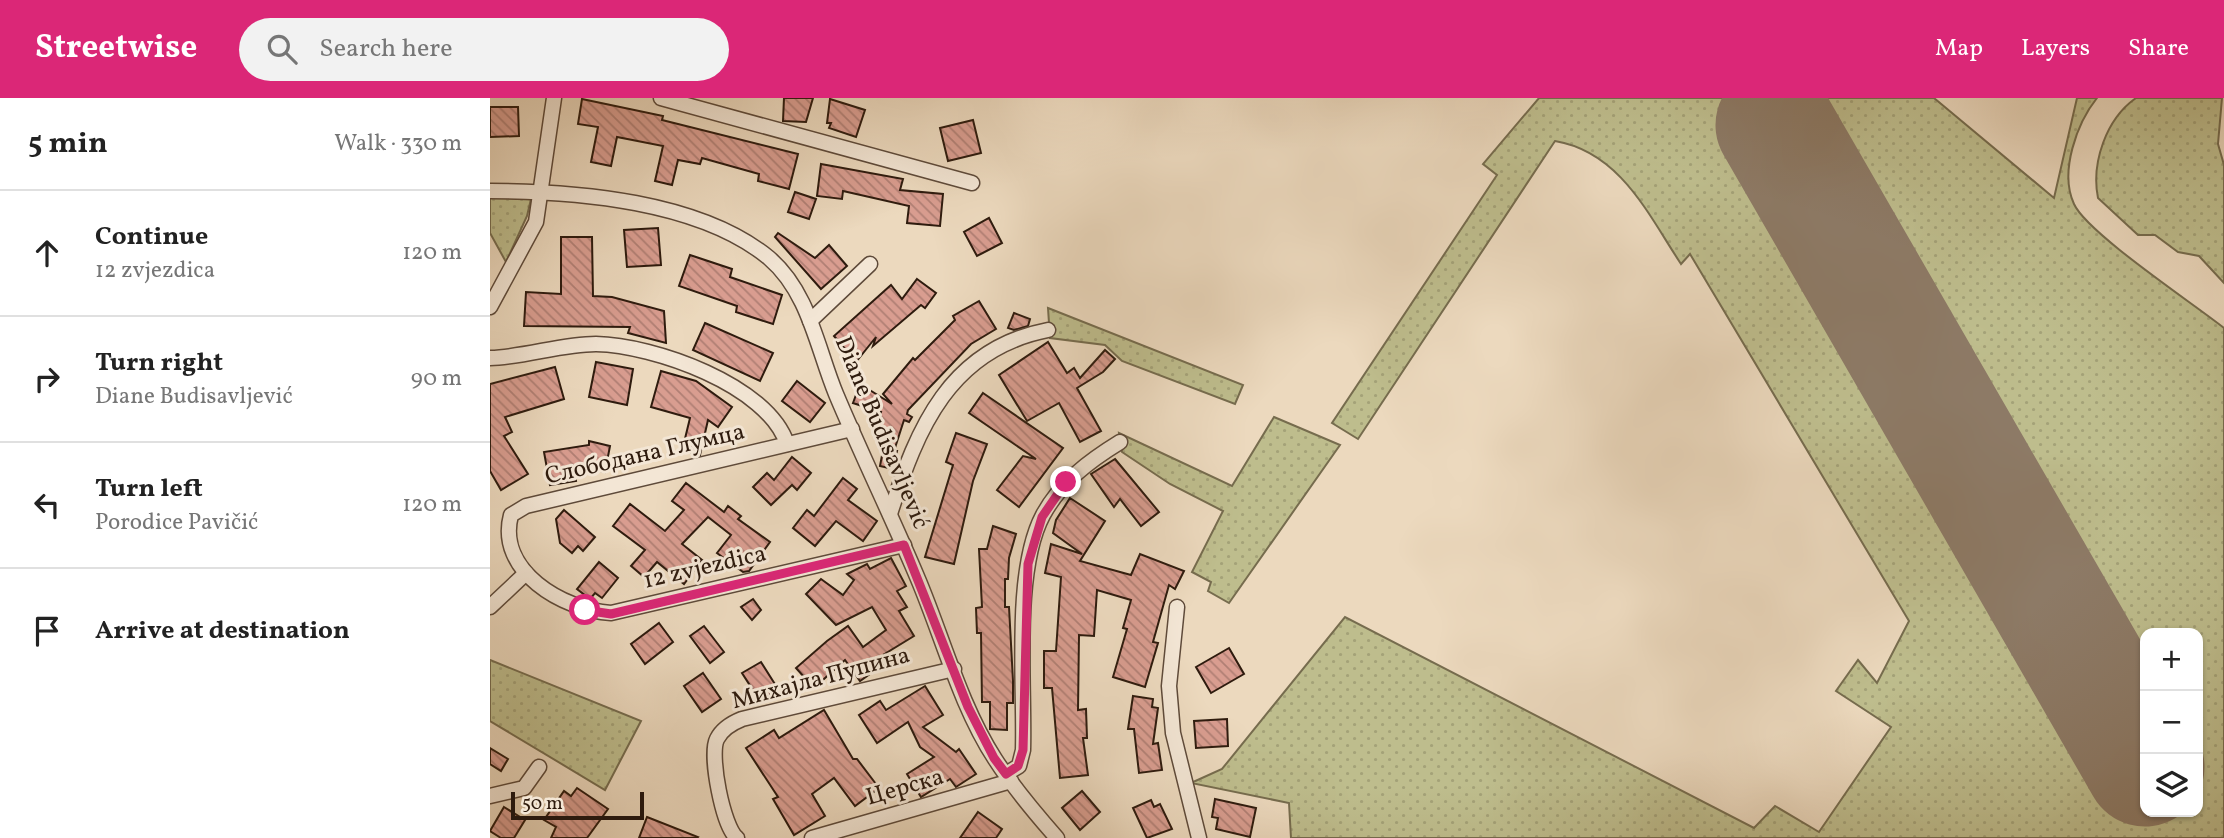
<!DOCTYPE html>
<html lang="en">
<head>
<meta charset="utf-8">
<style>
  body { margin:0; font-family:Vollkorn,serif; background:#f2f2f2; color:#222 }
  .controls { position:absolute; right:21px; bottom:21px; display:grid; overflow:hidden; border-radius:14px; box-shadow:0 2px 5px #0004 }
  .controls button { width:63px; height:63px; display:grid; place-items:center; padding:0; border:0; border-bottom:2px solid #e0e0e0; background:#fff; color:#222; font:35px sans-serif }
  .scale { position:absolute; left:21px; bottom:18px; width:133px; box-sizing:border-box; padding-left:7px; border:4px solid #2e1b0e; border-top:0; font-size:19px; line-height:24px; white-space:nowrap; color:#2e1b0e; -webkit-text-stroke:5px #f3e6d5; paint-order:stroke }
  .stop { position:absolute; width:21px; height:21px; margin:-16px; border:5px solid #db2777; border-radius:50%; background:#fff }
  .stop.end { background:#db2777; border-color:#fff; box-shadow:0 2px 7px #0008 }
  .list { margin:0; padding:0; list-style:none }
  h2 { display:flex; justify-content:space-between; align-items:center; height:91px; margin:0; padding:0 28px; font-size:30px }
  h2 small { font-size:23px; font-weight:400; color:#767676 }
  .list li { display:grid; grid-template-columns:46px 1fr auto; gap:21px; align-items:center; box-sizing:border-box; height:126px; padding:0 28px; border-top:2px solid #e0e0e0 }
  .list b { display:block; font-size:26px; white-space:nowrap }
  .list p { margin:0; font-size:23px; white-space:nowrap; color:#767676 }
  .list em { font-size:23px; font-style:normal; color:#767676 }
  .icon { flex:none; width:38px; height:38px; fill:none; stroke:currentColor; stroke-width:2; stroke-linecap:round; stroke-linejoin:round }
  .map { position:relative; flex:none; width:1734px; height:740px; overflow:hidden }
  header { display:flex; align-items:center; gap:42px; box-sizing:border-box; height:98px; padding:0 35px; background:#db2777; color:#fff }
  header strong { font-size:33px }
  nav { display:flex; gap:38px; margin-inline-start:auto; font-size:24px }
  .search { width:490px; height:63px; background:#f2f2f2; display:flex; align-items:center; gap:18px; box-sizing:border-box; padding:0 24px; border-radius:38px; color:#767676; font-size:26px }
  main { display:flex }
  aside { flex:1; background:#fff }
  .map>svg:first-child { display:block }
</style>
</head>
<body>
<header>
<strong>Streetwise</strong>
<div class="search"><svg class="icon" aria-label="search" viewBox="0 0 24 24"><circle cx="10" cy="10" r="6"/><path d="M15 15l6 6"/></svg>Search here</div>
<nav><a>Map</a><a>Layers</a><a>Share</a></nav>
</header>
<main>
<aside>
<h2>5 min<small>Walk · 330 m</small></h2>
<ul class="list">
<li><svg class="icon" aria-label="ahead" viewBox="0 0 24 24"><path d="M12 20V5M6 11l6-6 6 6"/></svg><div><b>Continue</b><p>12 zvjezdica</p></div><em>120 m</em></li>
<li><svg class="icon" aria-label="right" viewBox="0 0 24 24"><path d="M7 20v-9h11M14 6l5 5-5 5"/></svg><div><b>Turn right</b><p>Diane Budisavljević</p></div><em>90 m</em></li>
<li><svg class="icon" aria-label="left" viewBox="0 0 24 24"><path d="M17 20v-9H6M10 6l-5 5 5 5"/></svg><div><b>Turn left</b><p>Porodice Pavičić</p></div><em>120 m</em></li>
<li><svg class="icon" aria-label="arrive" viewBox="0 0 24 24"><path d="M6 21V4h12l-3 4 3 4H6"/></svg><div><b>Arrive at destination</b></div></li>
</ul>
</aside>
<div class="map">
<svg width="1734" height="740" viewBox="0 0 1734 740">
  <defs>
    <pattern id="green-dots" width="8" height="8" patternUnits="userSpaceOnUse" patternTransform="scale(1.75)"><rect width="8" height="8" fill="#bebd8d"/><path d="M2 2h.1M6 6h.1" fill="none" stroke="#a4a278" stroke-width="1.8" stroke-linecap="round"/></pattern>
    <pattern id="building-back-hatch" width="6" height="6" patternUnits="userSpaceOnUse" patternTransform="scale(1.75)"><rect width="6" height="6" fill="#d99d90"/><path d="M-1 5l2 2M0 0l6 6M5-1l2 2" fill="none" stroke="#b07f74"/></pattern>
  </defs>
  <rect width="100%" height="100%" fill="#ecd9be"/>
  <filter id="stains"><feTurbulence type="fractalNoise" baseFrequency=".00286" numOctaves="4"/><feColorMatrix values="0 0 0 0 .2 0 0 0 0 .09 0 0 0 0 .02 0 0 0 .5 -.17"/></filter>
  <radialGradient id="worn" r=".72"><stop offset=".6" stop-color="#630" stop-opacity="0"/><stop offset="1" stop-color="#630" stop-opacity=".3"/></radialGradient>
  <g fill="url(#green-dots)" stroke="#766c4e" stroke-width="2" fill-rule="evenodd">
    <path d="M1049 0H1444L1564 100 1587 0H1607C1587 25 1569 74 1584 106 1597 135 1704 206 1734 230V740H801L799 705 701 685 732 671 855 519 1264 730 1285 708 1329 734 1401 629 1346 593 1368 562 1387 585 1419 523 1200 156 1191 166C1158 116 1130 54 1065 43L868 341 842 325 1007 77 993 66ZM1655 535H1708V714H1655Z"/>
    <path d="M1646 0H1732L1728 46 1734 67V185L1709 158 1688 154 1665 137H1648L1608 100C1601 65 1616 21 1646 0Z"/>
    <polygon points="0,99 41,101 37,118 16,164 0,135"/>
    <polygon points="558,210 753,287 745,306 632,263 615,247 560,240"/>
    <polygon points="784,319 850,347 739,505 718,493 721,484 702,474 733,413 680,386 632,354 629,335 742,388"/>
    <polygon points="0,562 151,623 115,692 0,623"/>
  </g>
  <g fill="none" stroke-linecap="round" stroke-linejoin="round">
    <polyline stroke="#8d7a66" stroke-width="119" points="1285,27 1655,669"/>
  </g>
  <g fill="url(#building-back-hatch)" stroke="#2e1b0e" stroke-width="2">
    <polygon points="294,0 323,0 316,24 293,23"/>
    <polygon points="92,1 173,18 172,22 308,56 299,91 268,83 269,76 212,60 210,66 188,62 182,87 165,83 173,48 127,39 121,68 101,64 108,29 88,26"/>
    <polygon points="340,1 375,12 366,39 339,30 341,25 337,25"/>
    <polygon points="0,9 28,9 29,38 0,39"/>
    <polygon points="483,22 491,55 458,63 450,30"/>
    <polygon points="331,66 413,81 410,92 453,96 450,128 417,125 419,108 353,93 352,101 327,98"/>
    <polygon points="305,94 326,101 319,121 298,114"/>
    <polygon points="499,120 512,145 487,158 474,134"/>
    <polygon points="168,130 171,167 137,169 134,132"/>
    <polygon points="288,135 325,160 339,147 357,168 331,191 285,139"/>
    <polygon points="71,139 102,139 103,198 122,199 174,213 176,245 138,235 140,229 34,228 36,194 71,196"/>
    <polygon points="200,157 242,171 240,179 292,197 283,226 246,214 247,208 189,188"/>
    <polygon points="427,181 446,195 435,210 431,207 383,248 386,239 366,264 344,238 401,187 412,201"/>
    <polygon points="489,203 506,231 481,246 418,312 417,316 422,319 419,324 414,322 404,353 407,353 403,371 390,368 397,331 386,327 391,314 363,305 370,286 402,306 393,296 423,260 425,262 465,222 463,218"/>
    <polygon points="524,215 540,221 538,228 524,232 518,230"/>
    <polygon points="215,225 283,255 270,283 203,252"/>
    <polygon points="558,244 577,275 584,270 590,280 615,252 625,261 613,274 587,290 611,333 590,344 569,305 537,323 509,277"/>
    <polygon points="106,264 143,271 137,307 99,299"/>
    <polygon points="65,269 74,301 15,319 22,334 14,338 38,376 11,392 0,373 0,286"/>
    <polygon points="171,273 206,283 242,309 228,329 218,322 210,357 192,353 200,320 161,309"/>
    <polygon points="307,283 335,305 320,324 292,303"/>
    <polygon points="493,295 573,350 529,409 507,392 533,358 546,361 479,315"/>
    <polygon points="466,335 497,346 483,383 464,466 435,459 463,367 456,364"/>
    <polygon points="99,343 120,348 115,374 83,367 86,383 60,387 54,354 99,347"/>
    <polygon points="302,359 321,375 307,392 302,387 281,407 263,389 277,375 284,382"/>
    <polygon points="625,361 669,414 651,428 630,401 624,409 601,376"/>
    <polygon points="353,380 367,391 358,402 387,423 373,443 346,423 325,448 303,430 317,412 324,418"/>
    <polygon points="196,385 234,414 238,408 251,418 248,421 280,444 259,473 253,474 227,455 241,437 218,419 192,446 212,462 194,486 167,464 154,479 141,468 155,452 123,428 140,406 175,433 194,412 182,403"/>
    <polygon points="580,400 615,423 590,463 641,477 650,456 694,473 685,491 679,487 663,544 668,545 655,589 623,579 637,531 633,530 641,502 607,492 604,538 589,537 588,612 596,611 597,640 593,640 598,677 570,680 562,590 554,590 554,553 566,553 571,479 555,475 561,446 592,456 563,435 566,422"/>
    <polygon points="74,412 105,439 93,453 88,448 82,455 70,445 66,421"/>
    <polygon points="503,428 526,436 519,460 518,481 515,481 515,509 519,509 523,583 523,605 517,605 517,632 500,631 500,604 492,604 491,535 487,535 486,510 492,509 489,451 497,451"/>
    <polygon points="401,460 416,488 407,493 417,509 409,513 424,538 393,557 398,563 370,583 355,562 324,590 306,570 337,543 358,528 373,549 396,532 382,509 346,527 316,496 331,481 353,497 364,482 357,476 377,466 380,471"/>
    <polygon points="109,464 128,480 112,500 105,495 100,501 87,491"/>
    <polygon points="263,501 271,512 262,522 251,509"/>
    <polygon points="169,525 183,544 155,566 141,546"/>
    <polygon points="214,528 234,554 220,565 200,538"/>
    <polygon points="739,550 754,576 721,595 706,569"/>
    <polygon points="271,564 288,591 270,603 252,575"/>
    <polygon points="213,575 231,601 212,614 194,588"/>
    <polygon points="435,588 453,617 433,629 466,654 469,651 486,676 466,689 460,681 431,699 417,676 444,659 430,649 418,624 387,645 369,617 390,603 396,612"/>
    <polygon points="643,598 663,601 662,609 668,610 663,646 668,645 672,672 649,675 644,631 638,631"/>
    <polygon points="334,612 363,661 367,661 389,690 365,708 344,680 322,696 335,718 304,737 283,701 288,699 256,650 284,632 289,640"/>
    <polygon points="737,621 738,648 706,650 704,623"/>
    <polygon points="0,650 18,661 11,673 0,666"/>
    <polygon points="87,690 118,711 97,740 61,740 66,729 54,722 74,693 81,698"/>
    <polygon points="592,693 610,714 590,732 572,710"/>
    <polygon points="725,701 766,710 760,739 726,731 728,720 722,719"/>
    <polygon points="661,702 664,709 670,706 682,731 657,740 643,710"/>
    <polygon points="14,709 35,722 24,740 11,740 0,733"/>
    <polygon points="488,714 512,731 506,740 470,740"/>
    <polygon points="157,719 208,739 207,740 149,740"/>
  </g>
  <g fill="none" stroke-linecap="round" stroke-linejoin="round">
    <defs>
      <g id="minor">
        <polyline points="171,0 482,85"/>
        <path d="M0 93C86 93 210 103 279 160 319 194 327 250 346 296 372 358 402 419 428 481 453 540 470 607 505 661 523 689 545 715 567 740"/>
        <polyline points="0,209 46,124 64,0"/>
        <polyline points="320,223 380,166"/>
        <path d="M0 260C36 259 71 246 106 246 163 247 278 287 297 346"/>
        <path d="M362 331 36 408 21 417C6 473 73 512 121 515L414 447"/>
        <path d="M400 416C427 330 460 251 558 232"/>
        <polyline points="0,509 36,475"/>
        <polyline points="687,509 679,588 683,635 709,740"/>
        <path d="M516 676 529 668 533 652C535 587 523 473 553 417 571 384 599 363 630 344"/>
        <polyline points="0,698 34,690 49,669"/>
        <path d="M247 740C233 729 219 657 227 641 232 631 242 625 252 621L464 571"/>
        <polyline points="322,740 521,683"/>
      </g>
    </defs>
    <use href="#minor" stroke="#5e4a3a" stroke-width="17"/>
    <use href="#minor" stroke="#f3e6d5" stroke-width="14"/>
  </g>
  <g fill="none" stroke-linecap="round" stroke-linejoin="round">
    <polyline stroke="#db2777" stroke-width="9" points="95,512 121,516 414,447 478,609 504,660 516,676 528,668 533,652 538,466 552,419 576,384"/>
  </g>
  <g text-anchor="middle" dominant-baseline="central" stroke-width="6" stroke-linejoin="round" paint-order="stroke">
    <g font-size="24" fill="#2e1b0e" stroke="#f3e6d5">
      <text transform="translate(391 335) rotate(67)">Diane Budisavljević</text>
      <text transform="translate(155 357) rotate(-13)">Слободана Глумца</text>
      <text transform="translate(215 470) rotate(-13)">12 zvjezdica</text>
      <text transform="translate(331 581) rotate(-15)">Михајла Пупина</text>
      <text transform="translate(415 690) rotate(-16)">Церска</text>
    </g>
  </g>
  <rect width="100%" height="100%" filter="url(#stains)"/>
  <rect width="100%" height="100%" fill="url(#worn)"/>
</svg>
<div class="controls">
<button>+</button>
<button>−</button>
<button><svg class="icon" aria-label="layers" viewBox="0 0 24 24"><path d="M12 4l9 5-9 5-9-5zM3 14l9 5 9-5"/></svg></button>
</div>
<div class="scale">50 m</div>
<div class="stop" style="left:95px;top:512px"></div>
<div class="stop end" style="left:576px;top:384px"></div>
</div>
</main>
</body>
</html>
